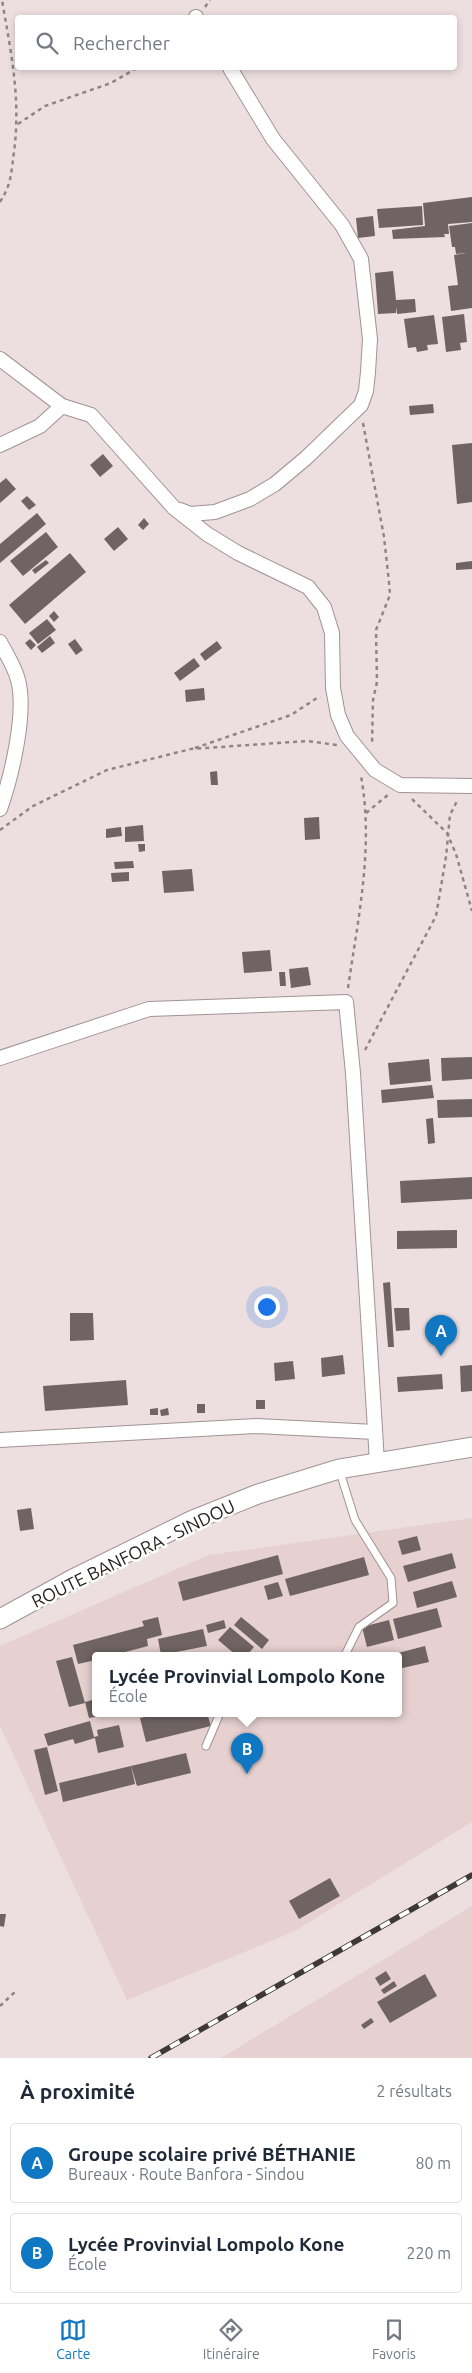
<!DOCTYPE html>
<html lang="fr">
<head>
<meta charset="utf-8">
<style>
  body { margin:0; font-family:Ubuntu,sans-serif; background:#f6f6f7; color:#1f2937 }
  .you { position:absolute; left:266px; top:1306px; width:18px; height:18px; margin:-12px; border:4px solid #fff; border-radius:50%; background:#1a73e8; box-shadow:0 0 0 8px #1a73e833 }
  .badge { display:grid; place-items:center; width:32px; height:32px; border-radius:50%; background:#1077c2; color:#fff; font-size:16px; font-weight:700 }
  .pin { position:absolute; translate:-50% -41px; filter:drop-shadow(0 1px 2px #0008) }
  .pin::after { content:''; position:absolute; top:26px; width:18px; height:15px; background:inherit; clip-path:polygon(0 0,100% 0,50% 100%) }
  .popup { position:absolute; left:92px; top:1652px; width:310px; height:65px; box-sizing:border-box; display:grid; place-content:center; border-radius:5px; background:#fff; filter:drop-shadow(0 1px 4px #0005); font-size:16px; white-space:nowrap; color:#747a83 }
  .popup b { font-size:19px; color:#1f2937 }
  .popup::after { content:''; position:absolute; left:50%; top:100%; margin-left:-10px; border:10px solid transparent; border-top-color:#fff }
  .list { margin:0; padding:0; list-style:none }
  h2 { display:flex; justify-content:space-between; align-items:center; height:65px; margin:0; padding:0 20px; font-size:21px }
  h2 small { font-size:16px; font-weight:400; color:#747a83 }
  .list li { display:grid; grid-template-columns:32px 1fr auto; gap:15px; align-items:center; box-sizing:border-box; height:80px; margin:0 10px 10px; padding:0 10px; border:1px solid #e0e1e3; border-radius:5px }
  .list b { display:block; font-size:19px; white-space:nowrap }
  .list p { margin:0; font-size:16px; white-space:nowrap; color:#747a83 }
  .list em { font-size:16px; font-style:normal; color:#747a83 }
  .icon { flex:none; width:28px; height:28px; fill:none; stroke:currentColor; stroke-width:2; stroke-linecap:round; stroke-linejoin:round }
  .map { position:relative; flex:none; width:472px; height:2058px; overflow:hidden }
  .search { position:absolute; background:#fff; box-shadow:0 2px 8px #0003; left:15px; right:15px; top:15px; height:55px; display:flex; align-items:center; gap:12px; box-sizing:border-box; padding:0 18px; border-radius:5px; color:#747a83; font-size:19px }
  .sheet { height:245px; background:#fff }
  nav { display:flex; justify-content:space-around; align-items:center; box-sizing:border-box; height:70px; border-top:1px solid #e0e1e3; background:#fff; font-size:14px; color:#747a83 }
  nav a { display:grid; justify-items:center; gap:2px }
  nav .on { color:#1077c2 }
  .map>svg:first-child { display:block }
</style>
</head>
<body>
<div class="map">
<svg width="472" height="2058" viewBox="0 0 472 2058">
  <rect width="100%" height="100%" fill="#eddfdf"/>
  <g fill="#e6d0d0" fill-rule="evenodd">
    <path d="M472 1518V1822L293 1932 127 2000 0 1726V1646L209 1555ZM96 1655H398V1713H96Z"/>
    <polygon points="472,1906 472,2058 221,2058"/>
  </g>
  <g fill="#6f6363">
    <polygon points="472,197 472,222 448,224 449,234 444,234 445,237 393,239 392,230 425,226 423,203"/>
    <polygon points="422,206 423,225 379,228 377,209"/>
    <polygon points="373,216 375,236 358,238 356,218"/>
    <polygon points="472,223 472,308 451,311 448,286 458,285 454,255 466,253 456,254 455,247 452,247 449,226"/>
    <polygon points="393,271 396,300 415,299 416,312 397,314 397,307 396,313 378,314 375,273"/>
    <polygon points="464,314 467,342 460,343 461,350 446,352 442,317"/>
    <polygon points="434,315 438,344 427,345 428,350 417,352 416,347 408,348 404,319"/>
    <polygon points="433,404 434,413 410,415 409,406"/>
    <polygon points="472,443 472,502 457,504 452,445"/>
    <polygon points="103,454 113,466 100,477 90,465"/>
    <polygon points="6,478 16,489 0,503 0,483"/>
    <polygon points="27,496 36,505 29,510 21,501"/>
    <polygon points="37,513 46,524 0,563 0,544"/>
    <polygon points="144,518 149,524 143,530 138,525"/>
    <polygon points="118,527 128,539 114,551 104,539"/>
    <polygon points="46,532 58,547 23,576 10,561"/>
    <polygon points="70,553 86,572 25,624 9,605"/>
    <polygon points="46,560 49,563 35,574 32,570"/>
    <polygon points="472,561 472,569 456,570 456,563"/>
    <polygon points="54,611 59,617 54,622 49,616"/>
    <polygon points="47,619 56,630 38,644 29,633"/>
    <polygon points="50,636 55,643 42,653 37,647"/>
    <polygon points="30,639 36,645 31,650 25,643"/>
    <polygon points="75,639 83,650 76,655 68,644"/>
    <polygon points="217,641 222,648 205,661 200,654"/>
    <polygon points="194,658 200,666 180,681 174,673"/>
    <polygon points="204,688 205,700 186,702 185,690"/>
    <polygon points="217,771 218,785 211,785 210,772"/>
    <polygon points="319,817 320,839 305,840 304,818"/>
    <polygon points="143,825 144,841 125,842 125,827"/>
    <polygon points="121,827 122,836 106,838 106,829"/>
    <polygon points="138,844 145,844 145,851 139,852"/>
    <polygon points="133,861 134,868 115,869 114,862"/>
    <polygon points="192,869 194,891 164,893 162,871"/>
    <polygon points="129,872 129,881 112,882 111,873"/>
    <polygon points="270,950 272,971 244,973 242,952"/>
    <polygon points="308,967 311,985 291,988 289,969"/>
    <polygon points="279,972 285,972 286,986 280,986"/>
    <polygon points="472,1057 472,1079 442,1081 441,1058"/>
    <polygon points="429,1059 431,1081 390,1085 388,1063"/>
    <polygon points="432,1085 434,1098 382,1103 381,1090"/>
    <polygon points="472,1099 472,1117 438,1118 437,1100"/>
    <polygon points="433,1118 435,1143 428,1144 426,1119"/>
    <polygon points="472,1177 472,1199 401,1203 400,1181"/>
    <polygon points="457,1230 457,1248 397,1249 397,1231"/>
    <polygon points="390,1282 394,1347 388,1347 383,1283"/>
    <polygon points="394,1308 409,1308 410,1330 396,1331"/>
    <polygon points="70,1313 93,1313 94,1340 70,1341"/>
    <polygon points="343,1355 345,1374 322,1377 321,1358"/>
    <polygon points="293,1361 295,1379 275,1381 274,1363"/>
    <polygon points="472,1365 472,1391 461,1392 460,1366"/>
    <polygon points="442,1374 443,1389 398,1392 397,1377"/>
    <polygon points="126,1380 128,1405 45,1411 43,1386"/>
    <rect x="256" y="1400" width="9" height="9"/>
    <rect x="197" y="1404" width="8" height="9"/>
    <polygon points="158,1408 158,1415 150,1415 150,1409"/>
    <polygon points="168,1408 169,1415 161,1416 160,1410"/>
    <polygon points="31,1508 34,1529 20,1531 17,1510"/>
    <polygon points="417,1536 421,1550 402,1555 398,1541"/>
    <polygon points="452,1553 456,1568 408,1582 403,1566"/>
    <polygon points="278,1555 283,1574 183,1601 178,1582"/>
    <polygon points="364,1557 369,1575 290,1596 285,1579"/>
    <polygon points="452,1581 457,1597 417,1608 413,1592"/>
    <polygon points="278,1582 283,1596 268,1600 264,1586"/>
    <polygon points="437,1608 442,1627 398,1639 393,1619"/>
    <polygon points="158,1617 162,1635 147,1639 148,1646 114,1655 96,1655 96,1660 78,1664 73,1645 144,1626 142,1621"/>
    <polygon points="241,1617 269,1640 262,1649 234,1625"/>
    <polygon points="224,1620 226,1628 208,1633 206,1625"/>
    <polygon points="389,1620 394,1640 367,1647 362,1627"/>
    <polygon points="230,1627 254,1647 247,1655 236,1655 218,1640"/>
    <polygon points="203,1629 207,1646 161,1655 158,1639"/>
    <polygon points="425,1646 429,1662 398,1669 398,1655 390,1655"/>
    <polygon points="72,1657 85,1703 69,1707 56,1661"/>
    <polygon points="96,1699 96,1713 111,1714 89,1718 85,1702"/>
    <polygon points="163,1713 207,1713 211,1726 146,1742 140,1718"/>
    <polygon points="90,1721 94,1737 98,1736 97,1730 119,1725 124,1747 98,1753 95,1738 75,1744 73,1739 48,1746 44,1734"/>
    <polygon points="47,1747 58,1791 45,1795 34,1750"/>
    <polygon points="186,1753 191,1773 137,1786 131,1766"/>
    <polygon points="131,1766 135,1784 63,1802 59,1783"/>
    <polygon points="330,1878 340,1896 299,1919 289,1901"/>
    <polygon points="0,1914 6,1914 4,1927 0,1926"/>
    <polygon points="386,1971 391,1979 380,1986 375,1978"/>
    <polygon points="425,1974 437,1996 390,2023 377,2002"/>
    <polygon points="394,1981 397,1986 384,1994 381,1990"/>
    <polygon points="371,2018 374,2022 364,2029 361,2025"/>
  </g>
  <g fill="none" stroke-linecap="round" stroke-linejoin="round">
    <defs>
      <g id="service">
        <polyline points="339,1469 355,1520 391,1578 393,1603 359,1627 345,1655"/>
        <polyline points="206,1746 220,1713"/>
      </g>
      <g id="minor">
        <polyline points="196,17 196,18"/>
        <polyline points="0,359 62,406 91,415 174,508 207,534 238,553 308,587 324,607 332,633 333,688 338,715 347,736 375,770 400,785 472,786"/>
        <polyline points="0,445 40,426 62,406"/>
        <polyline points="180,510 190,514 215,512 250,499 275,484 306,458 361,405 366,391 368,372 370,339 361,259 342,225 273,139 230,68"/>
        <path d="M0 642C6 654 15 667 18 680 27 713 11 778 0 809"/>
        <polyline points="0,1058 149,1009 346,1002 353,1073 377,1462"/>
        <polyline points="0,1440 257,1426 375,1432"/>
      </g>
      <polyline id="secondary" points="0,1619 73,1579 193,1520 258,1494 339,1469 472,1447"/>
    </defs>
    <use href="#service" stroke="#a09393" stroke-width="9"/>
    <use href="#minor" stroke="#a09393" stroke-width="16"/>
    <use href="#secondary" stroke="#a09393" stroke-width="21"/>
    <g stroke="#8f8585" stroke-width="2.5" stroke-dasharray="4 4" stroke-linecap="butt">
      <polyline points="205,7 210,0"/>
      <polyline points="18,124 45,106 111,83 137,68"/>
      <path d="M0 202C12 183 11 173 14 152 21 98 11 53 2 0"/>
      <polyline points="363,423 384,537 389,582 390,595 376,630 377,682 373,700 372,744"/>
      <polyline points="195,748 291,715 320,696"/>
      <polyline points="412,799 447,833 456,854 472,911"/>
      <polyline points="366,813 389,794"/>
      <polyline points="0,830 33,806 107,770 191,749 307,741 337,745"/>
      <path d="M348 988C358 918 374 847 361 776"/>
      <polyline points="365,1050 436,916 446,857 450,815 458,799"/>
      <polyline points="0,2006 17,1990"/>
    </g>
    <use href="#service" stroke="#fff" stroke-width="7"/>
    <use href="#minor" stroke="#fff" stroke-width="14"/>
    <use href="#secondary" stroke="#fff" stroke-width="19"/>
    <defs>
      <polyline id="rail" points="151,2058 472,1875"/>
    </defs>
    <use href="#rail" stroke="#3e3838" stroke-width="5.5"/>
    <use href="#rail" stroke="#fff" stroke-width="4" stroke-dasharray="11" stroke-linecap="butt"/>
  </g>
  <g text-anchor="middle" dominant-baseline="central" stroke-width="5" stroke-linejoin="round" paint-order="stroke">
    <g font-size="18" fill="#292424" stroke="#fff">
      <text transform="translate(133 1553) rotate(-26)">ROUTE BANFORA - SINDOU</text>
    </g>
  </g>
</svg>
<div class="you"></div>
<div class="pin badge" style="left:441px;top:1356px">A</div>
<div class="pin badge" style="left:247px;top:1774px">B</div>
<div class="popup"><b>Lycée Provinvial Lompolo Kone</b>École</div>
<div class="search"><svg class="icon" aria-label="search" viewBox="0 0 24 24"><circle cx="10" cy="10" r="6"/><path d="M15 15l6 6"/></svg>Rechercher</div>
</div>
<section class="sheet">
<h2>À proximité<small>2 résultats</small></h2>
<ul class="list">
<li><span class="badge">A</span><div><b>Groupe scolaire privé BÉTHANIE</b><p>Bureaux · Route Banfora - Sindou</p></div><em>80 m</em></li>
<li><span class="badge">B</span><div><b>Lycée Provinvial Lompolo Kone</b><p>École</p></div><em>220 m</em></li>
</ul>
</section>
<nav>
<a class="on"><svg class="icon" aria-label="map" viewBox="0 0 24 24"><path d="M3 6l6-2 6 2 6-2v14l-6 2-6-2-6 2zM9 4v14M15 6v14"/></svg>Carte</a>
<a><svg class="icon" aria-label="directions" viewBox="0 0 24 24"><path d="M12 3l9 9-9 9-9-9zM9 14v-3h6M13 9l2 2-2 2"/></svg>Itinéraire</a>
<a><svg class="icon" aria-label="saved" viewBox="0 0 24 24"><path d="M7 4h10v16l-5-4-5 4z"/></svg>Favoris</a>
</nav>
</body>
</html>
